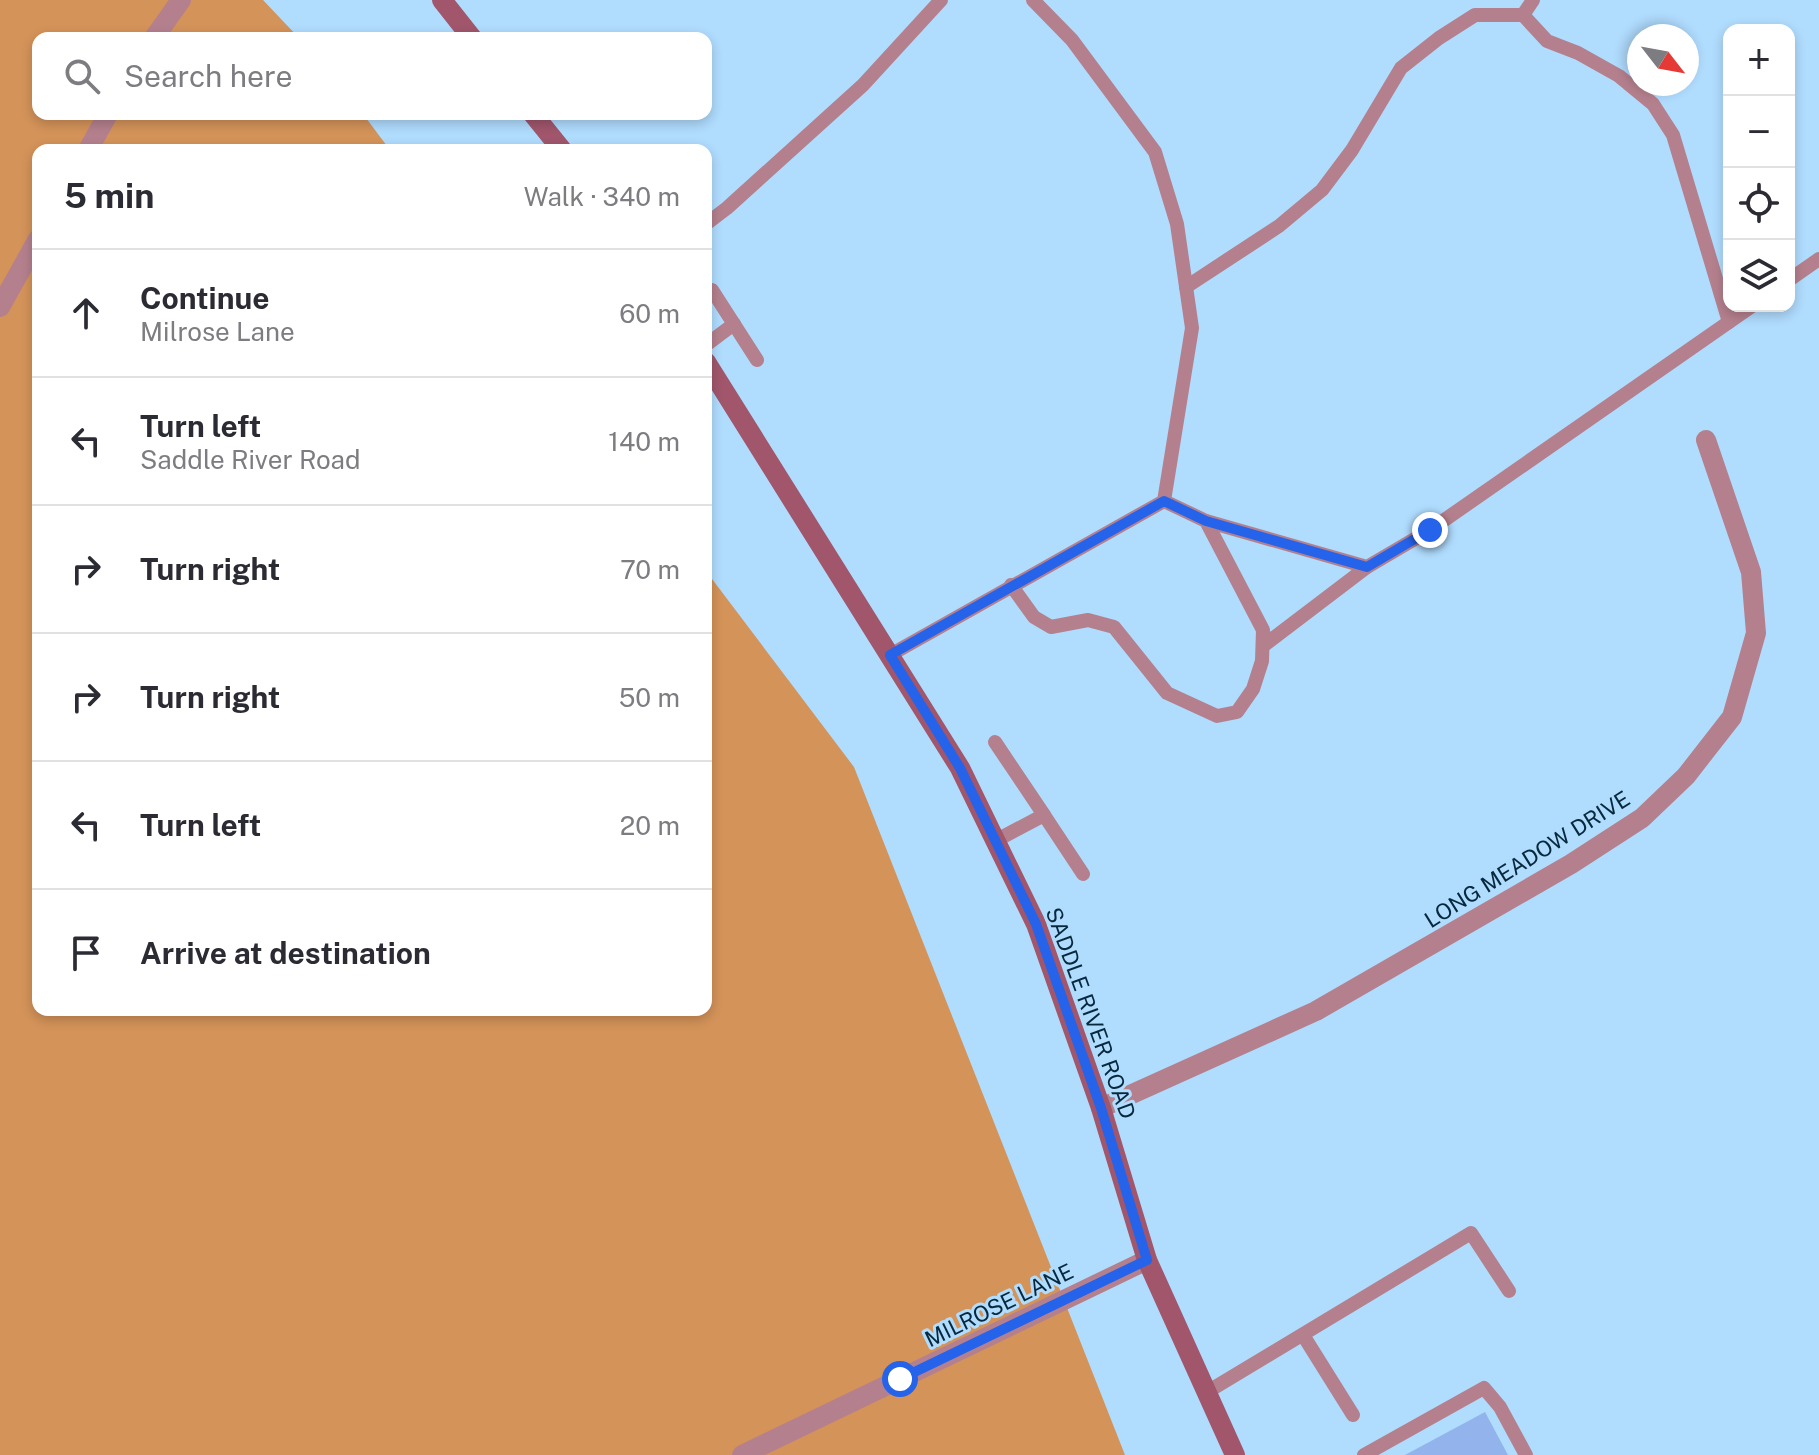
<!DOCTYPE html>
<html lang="en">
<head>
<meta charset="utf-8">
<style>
  body { margin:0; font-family:"Public Sans",sans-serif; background:#f7f7f7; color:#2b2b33 }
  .controls { position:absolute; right:24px; top:24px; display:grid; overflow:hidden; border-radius:16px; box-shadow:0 4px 12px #0003 }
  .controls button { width:72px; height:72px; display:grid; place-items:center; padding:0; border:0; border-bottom:2px solid #e1e1e2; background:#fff; color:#2b2b33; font:40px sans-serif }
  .compass { position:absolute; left:1627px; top:24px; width:72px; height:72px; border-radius:50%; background:#fff; box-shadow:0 4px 12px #0003; rotate:121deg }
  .stop { position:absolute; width:24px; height:24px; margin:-18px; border:6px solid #2563eb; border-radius:50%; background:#fff }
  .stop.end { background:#2563eb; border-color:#fff; box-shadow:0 2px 8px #0008 }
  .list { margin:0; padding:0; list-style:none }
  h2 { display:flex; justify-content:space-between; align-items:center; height:104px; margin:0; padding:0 32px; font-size:34px }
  h2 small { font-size:26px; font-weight:400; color:#7c7c81 }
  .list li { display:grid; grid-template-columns:52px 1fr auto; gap:24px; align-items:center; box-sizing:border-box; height:128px; padding:0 32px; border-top:2px solid #e1e1e2 }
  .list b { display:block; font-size:30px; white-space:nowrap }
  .list p { margin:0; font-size:26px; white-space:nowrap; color:#7c7c81 }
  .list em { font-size:26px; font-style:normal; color:#7c7c81 }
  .icon { flex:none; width:44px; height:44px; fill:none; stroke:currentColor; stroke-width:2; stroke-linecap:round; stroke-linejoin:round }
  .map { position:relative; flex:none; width:1819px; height:1455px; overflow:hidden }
  .search { position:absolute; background:#fff; box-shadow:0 4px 12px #0003; left:32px; top:32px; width:680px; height:88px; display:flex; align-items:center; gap:20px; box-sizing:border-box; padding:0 28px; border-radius:16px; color:#7c7c81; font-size:30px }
  .panel { position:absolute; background:#fff; box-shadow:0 4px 12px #0003; left:32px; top:144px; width:680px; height:872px; border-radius:16px }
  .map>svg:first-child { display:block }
</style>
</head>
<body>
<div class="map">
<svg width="1819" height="1455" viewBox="0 0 1819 1455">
  <rect width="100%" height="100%" fill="#b0dcfe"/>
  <polygon fill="#d49359" points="0,0 263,0 299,38 38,38 38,114 363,114 390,150 38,150 38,1010 706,1010 706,571 854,767 1125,1455 0,1455"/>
  <polygon fill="#93b3ed" points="1485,1412 1508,1455 1405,1455"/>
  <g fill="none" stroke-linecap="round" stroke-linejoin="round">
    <g stroke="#b5808e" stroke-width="14">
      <polyline points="1523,15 1547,41 1578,53 1619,76 1653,104 1673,135 1729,322"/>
      <polyline points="706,224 727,208 863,85 941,0"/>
      <polyline points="1789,280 1819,259"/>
      <polyline points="1186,287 1279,226 1322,190 1352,150 1401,68 1439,38 1475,15 1523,15 1533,0"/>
      <polyline points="712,290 757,360"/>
      <polyline points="706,345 734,324"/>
      <polyline points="1206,521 1367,567 1430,530 1752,306"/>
      <polyline points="1011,585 1034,617 1051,627 1088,620 1114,627 1167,693 1217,716 1237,712 1253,689 1262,661 1263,630 1206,521 1164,501"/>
      <polyline points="1263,646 1367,567"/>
      <polyline points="890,655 1164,501 1192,328 1177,224 1155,152 1072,40 1033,0"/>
      <polyline points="995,742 1044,815"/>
      <polyline points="995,841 1044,815 1083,874"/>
      <polyline points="1303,1335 1353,1415"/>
      <polyline points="1207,1392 1471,1233 1509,1291"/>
      <polyline points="1364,1455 1484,1388 1500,1407 1526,1455"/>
    </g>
    <g stroke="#b5808e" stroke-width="20">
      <polyline points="154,38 181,0"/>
      <polyline points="88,150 108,114"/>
      <polyline points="0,307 38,239"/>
      <polyline points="1101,1108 1316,1011 1571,864 1642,818 1686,776 1732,717 1756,633 1751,572 1706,440"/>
      <polyline points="742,1455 1147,1260"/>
    </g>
    <g stroke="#a1566c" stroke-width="20">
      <polyline points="442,0 472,38"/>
      <polyline points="533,114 562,150"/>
      <polyline points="706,362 960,768 1036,924 1101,1108 1147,1260 1235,1455"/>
    </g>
  </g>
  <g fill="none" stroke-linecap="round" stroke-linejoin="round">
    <polyline stroke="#2563eb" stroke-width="10" points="900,1379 1147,1260 1101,1108 1036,924 960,768 890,655 1164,501 1206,521 1367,567 1430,530"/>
  </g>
  <g text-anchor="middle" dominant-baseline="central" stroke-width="6" stroke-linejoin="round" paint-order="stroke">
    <g font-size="22" fill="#07283d" stroke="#b0dcfe">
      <text transform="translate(1527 859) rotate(-32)">LONG MEADOW DRIVE</text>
      <text transform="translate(1091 1013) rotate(70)">SADDLE RIVER ROAD</text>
      <text transform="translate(999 1305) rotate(-26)">MILROSE LANE</text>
    </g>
  </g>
</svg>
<div class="controls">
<button>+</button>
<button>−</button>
<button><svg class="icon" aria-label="locate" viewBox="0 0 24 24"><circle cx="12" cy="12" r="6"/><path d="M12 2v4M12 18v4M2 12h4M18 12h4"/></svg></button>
<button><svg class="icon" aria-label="layers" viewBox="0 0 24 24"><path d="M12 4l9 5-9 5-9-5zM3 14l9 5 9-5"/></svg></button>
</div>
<svg class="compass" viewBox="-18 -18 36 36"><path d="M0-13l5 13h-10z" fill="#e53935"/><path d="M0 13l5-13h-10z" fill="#7c7c81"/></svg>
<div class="stop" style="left:900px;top:1379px"></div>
<div class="stop end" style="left:1430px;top:530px"></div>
<div class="search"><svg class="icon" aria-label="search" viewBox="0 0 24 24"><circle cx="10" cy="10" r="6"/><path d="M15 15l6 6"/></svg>Search here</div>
<section class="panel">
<h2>5 min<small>Walk · 340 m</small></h2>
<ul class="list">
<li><svg class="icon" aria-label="ahead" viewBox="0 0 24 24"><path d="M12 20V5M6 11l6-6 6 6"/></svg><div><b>Continue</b><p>Milrose Lane</p></div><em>60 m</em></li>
<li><svg class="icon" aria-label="left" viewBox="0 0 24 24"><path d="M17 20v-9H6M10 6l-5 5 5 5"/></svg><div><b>Turn left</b><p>Saddle River Road</p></div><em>140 m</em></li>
<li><svg class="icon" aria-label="right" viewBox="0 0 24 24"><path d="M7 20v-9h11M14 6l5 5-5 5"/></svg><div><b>Turn right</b></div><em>70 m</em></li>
<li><svg class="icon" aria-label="right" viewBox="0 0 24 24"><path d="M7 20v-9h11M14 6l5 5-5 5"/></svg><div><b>Turn right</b></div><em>50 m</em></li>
<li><svg class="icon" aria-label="left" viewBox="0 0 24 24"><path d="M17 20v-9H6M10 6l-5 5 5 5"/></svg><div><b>Turn left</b></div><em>20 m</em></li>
<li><svg class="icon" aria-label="arrive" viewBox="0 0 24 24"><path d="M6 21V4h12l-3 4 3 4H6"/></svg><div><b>Arrive at destination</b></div></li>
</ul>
</section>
</div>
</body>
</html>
